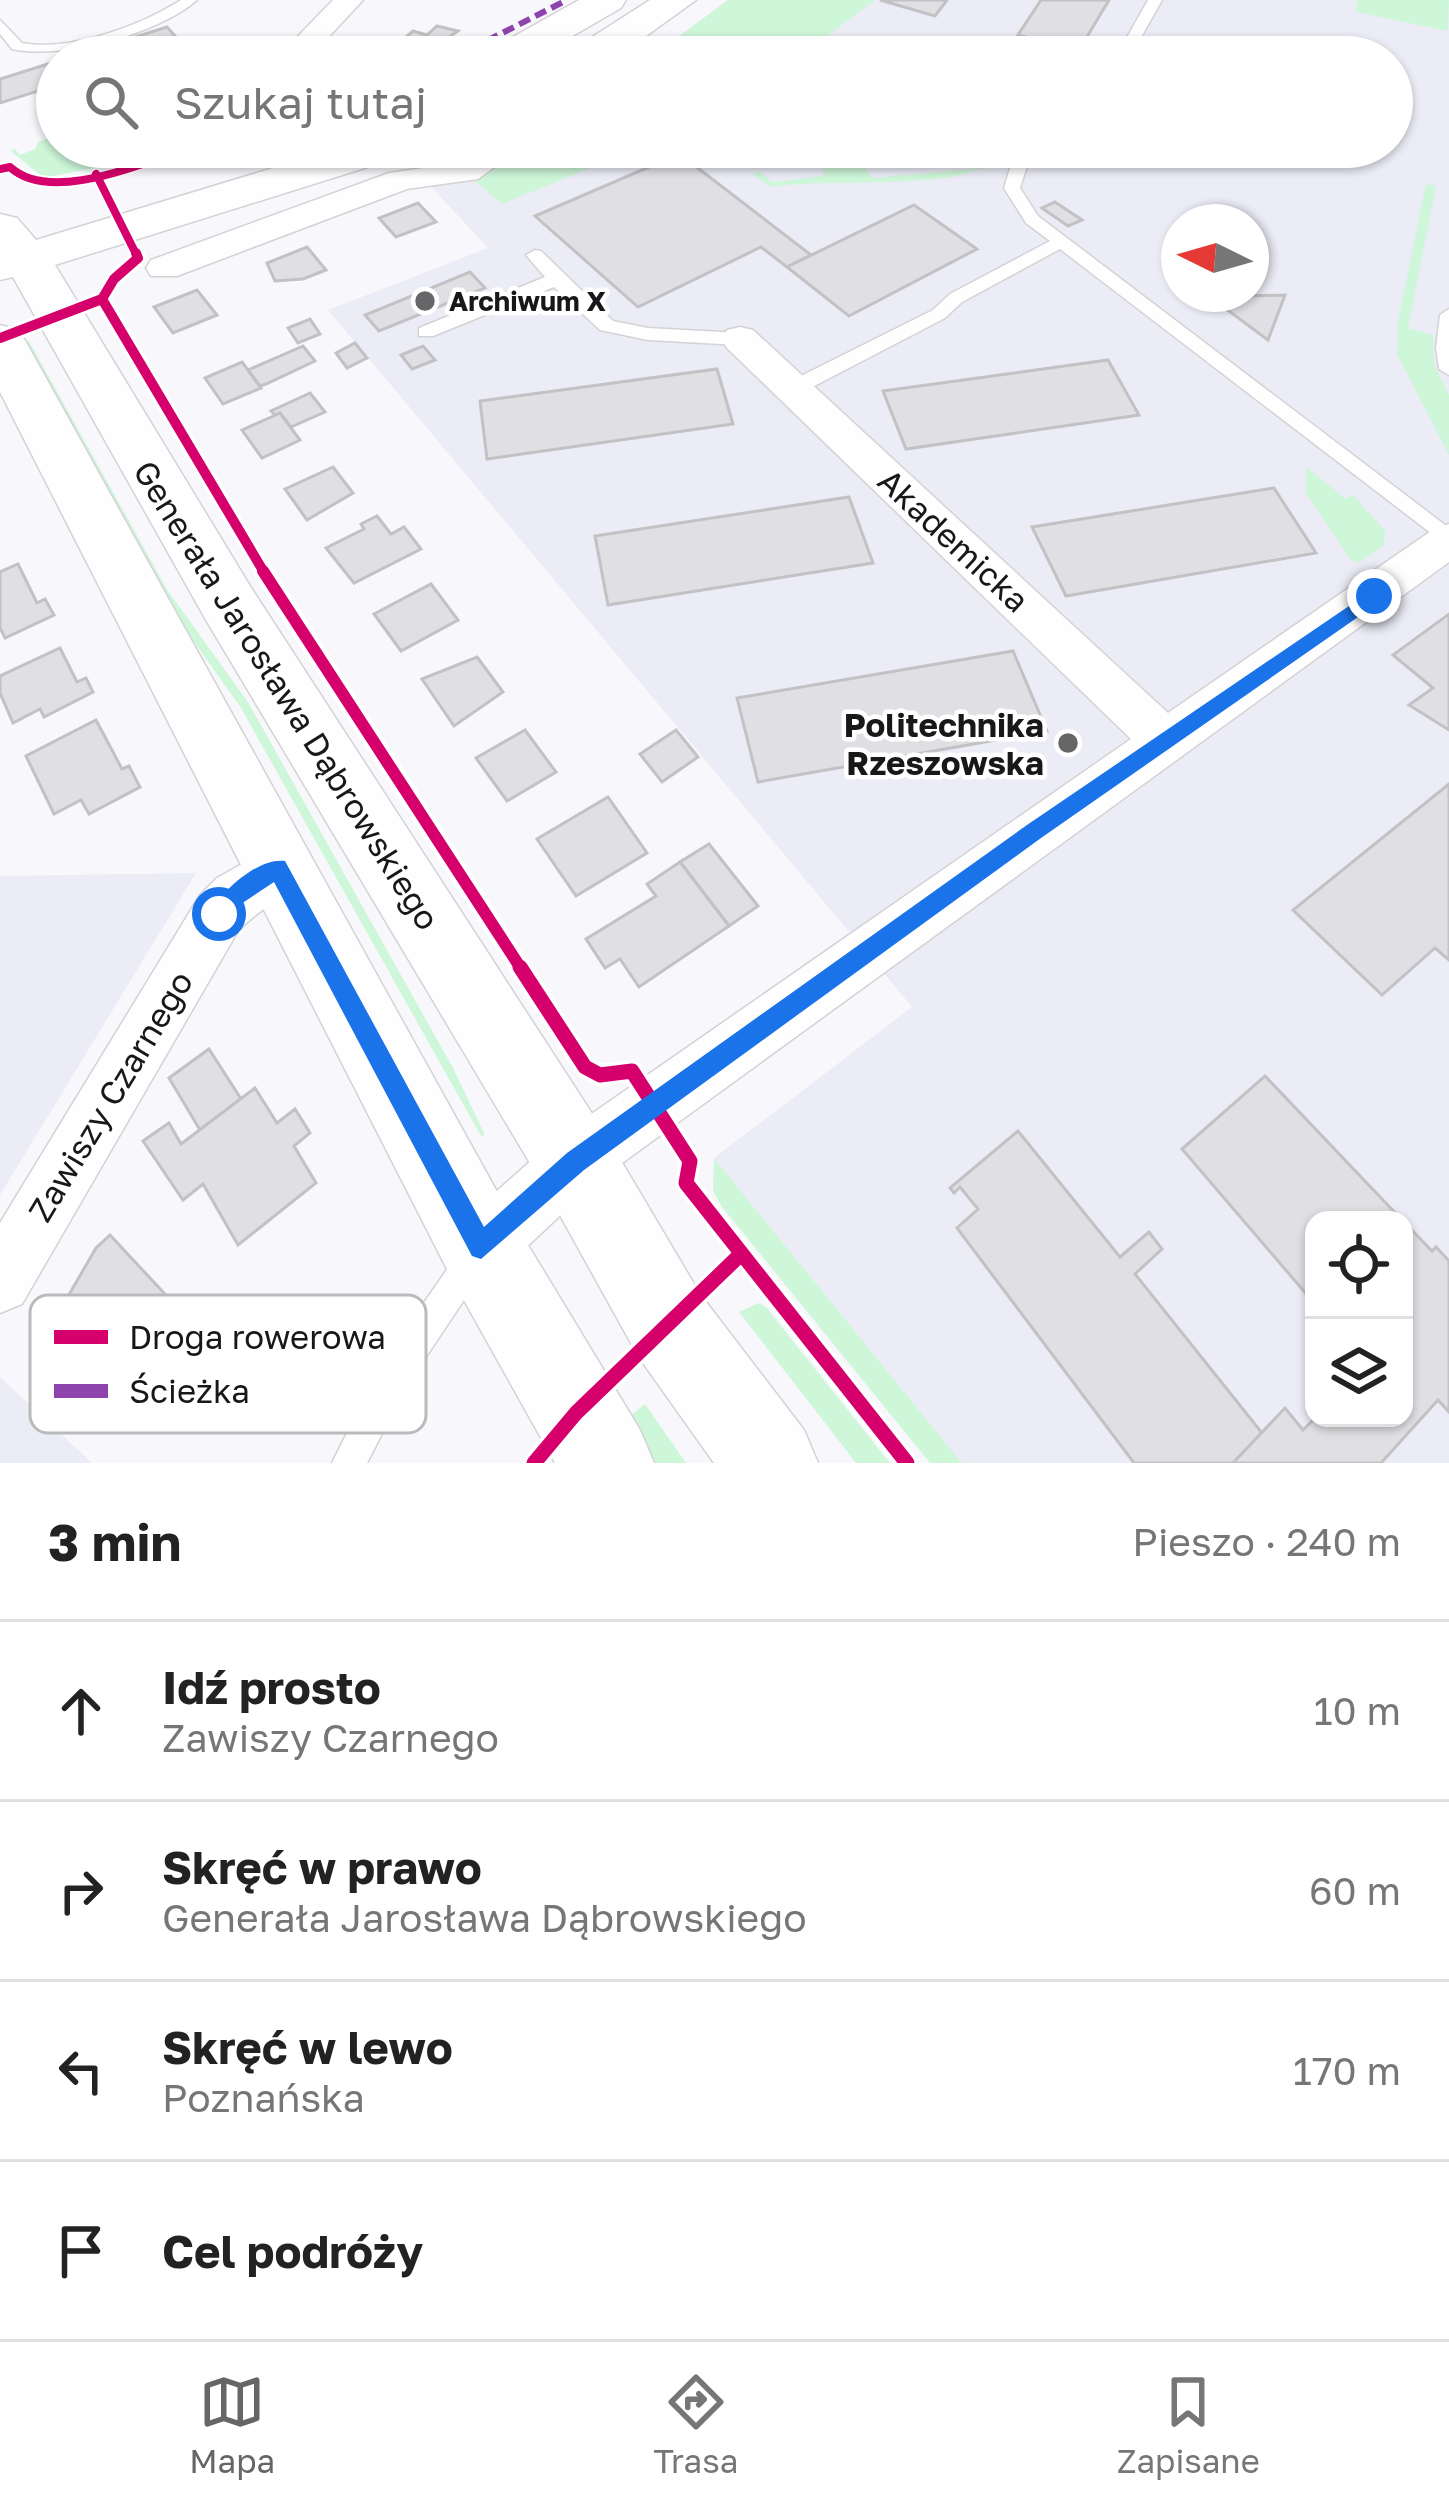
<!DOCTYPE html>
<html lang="pl">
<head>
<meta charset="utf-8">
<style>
  body { margin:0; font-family:"Golos Text",sans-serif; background:#f2f2f2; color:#222 }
  .controls { position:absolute; right:36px; bottom:36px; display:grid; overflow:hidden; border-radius:24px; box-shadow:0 3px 9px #0004 }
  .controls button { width:108px; height:108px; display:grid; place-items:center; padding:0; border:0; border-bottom:3px solid #e0e0e0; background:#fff; color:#222; font:60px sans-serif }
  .compass { position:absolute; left:1161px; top:204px; width:108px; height:108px; border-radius:50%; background:#fff; box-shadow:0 3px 9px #0004; rotate:275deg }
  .stop { position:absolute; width:36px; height:36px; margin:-27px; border:9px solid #1a73e8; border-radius:50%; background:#fff }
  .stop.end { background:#1a73e8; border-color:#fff; box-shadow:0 3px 12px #0008 }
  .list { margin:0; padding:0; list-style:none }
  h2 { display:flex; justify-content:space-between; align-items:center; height:156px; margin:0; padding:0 48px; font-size:51px }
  h2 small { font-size:39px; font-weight:400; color:#767676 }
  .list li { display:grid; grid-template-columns:78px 1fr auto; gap:36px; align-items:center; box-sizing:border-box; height:180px; padding:0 48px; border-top:3px solid #e0e0e0 }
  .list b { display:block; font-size:45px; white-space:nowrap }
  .list p { margin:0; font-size:39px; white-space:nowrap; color:#767676 }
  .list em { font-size:39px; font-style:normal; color:#767676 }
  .icon { flex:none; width:66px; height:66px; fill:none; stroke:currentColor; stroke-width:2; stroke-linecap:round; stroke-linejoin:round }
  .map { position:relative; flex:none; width:1449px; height:1463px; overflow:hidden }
  .search { position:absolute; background:#fff; box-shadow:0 3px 9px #0004; left:36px; right:36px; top:36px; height:132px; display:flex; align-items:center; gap:30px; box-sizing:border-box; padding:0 42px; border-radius:66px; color:#767676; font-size:45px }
  .sheet { height:876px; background:#fff }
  nav { display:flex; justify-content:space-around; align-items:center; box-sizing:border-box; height:168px; border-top:3px solid #e0e0e0; background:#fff; font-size:33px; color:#767676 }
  nav a { display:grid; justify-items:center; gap:6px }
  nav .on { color:#666669 }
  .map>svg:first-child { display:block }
</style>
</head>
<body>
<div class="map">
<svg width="1449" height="1463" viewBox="0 0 1449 1463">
  <rect width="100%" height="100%" fill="#f8f8fc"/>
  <g fill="#ebecf6" fill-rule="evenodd">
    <path d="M728 0H1449V1463H962L714 1158 912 1007 328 310 488 248 424 179 481 174 499 161 500 147H1392V57H651ZM1179 222H1251V294H1179ZM1314 1220H1404V1418H1314Z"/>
    <polygon points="196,873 0,1195 0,876"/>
    <polygon points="0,1377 92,1463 0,1463"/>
  </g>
  <g fill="#cef6d8">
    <polygon points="728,0 875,0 799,57 651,57"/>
    <polygon points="1357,0 1449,0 1448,31 1356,12"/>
    <polygon points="57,135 57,147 93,147 109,165 44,178 11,151 15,149 20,155 35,149 38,142"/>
    <polygon points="500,147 642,147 502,204 470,177 493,169 500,161"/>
    <path d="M977 153 994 158C968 193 823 177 772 187L753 175 759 171 772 182 824 176 822 168 863 163 871 178 977 169 971 154Z"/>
    <polygon points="1426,184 1436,186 1408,328 1433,335 1434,365 1449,395 1449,455 1397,354 1398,321"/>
    <polygon points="29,341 168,591 248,702 453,1068 485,1135 481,1136 241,708 161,595 23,344"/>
    <polygon points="1306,467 1346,499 1353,495 1386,532 1383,546 1360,562 1351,560 1306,493"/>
    <polygon points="714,1158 962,1463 930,1463 722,1207 713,1191"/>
    <polygon points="758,1303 766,1307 890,1463 856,1463 739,1312"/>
    <polygon points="645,1404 686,1463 651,1463 624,1421"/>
  </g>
  <g fill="#e0e0e4" stroke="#c2c2c5" stroke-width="3">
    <polygon points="880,0 947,0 935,16"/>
    <polygon points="1041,0 1109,0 1079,50 1018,35"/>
    <polygon points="437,26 458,31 425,54 395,47 413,31 427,35"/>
    <polygon points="167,27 183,45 145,57 71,57"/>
    <polygon points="57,61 57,85 0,103 0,79"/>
    <polygon points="679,154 720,185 811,255 787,267 761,247 638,307 535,216"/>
    <polygon points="1055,202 1082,220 1068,226 1042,208"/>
    <polygon points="418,203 436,222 396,237 379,218"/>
    <polygon points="914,205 977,249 849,316 787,267"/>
    <polygon points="307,247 326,270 303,279 275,281 267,263"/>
    <polygon points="470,272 485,288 379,331 365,315"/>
    <polygon points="197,290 217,315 173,333 154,307"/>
    <polygon points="1285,295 1268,340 1210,297"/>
    <polygon points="310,319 320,334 298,343 288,328"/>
    <polygon points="355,343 367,358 347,368 336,353"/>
    <polygon points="303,346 315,361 266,384 260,386 248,370"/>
    <polygon points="423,346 435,360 412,369 401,355"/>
    <polygon points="1108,360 1139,415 906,449 883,391"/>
    <polygon points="242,362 261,388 223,404 205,378"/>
    <polygon points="717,369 733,424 487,459 480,401"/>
    <polygon points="310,393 325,412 291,427 280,413 275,415 271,411"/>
    <polygon points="280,413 300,440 262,458 242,430"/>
    <polygon points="333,467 353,493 307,520 285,489"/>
    <polygon points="1274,488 1316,553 1066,596 1032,527"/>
    <polygon points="849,497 873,563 608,605 595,536"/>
    <polygon points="377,516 391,534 404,527 421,549 354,583 326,548 364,529 361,524"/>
    <polygon points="18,564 37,603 45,599 54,615 5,638 0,628 0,572"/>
    <polygon points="431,584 458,620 401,651 374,614"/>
    <polygon points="1449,614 1449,730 1409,705 1433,688 1393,655"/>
    <polygon points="60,648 77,682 86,678 93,692 44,717 40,709 13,723 0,693 0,676"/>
    <polygon points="1013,651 1047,731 758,782 737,698"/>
    <polygon points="477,657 503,692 454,726 422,679"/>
    <polygon points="96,720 122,769 129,766 140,787 89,814 81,800 54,814 26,756"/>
    <polygon points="525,730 556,772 507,801 476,758"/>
    <polygon points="676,730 698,757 662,782 640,754"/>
    <polygon points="1449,784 1449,960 1435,948 1382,995 1293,910"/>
    <polygon points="608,797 647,853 576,896 537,839"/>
    <polygon points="709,844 758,906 729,926 680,862"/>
    <polygon points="680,862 729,926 639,987 620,959 605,968 586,939 656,896 647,884"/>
    <polygon points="209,1049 241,1099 200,1130 169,1078"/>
    <polygon points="1265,1076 1402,1220 1314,1220 1314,1303 1182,1149"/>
    <polygon points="255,1088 277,1123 295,1109 310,1133 294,1146 316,1183 238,1245 203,1184 183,1200 143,1141 169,1123 181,1144"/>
    <polygon points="1018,1131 1120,1257 1149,1232 1162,1249 1135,1274 1262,1433 1233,1463 1134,1463 957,1228 978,1209 960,1187 954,1193 950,1188"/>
    <polygon points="1404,1222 1432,1251 1436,1247 1449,1261 1449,1412 1438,1400 1381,1463 1233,1463 1285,1408 1303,1430 1315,1418 1404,1418"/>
    <polygon points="110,1235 190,1321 123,1406 86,1375 77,1385 52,1361 53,1351 85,1316 67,1298 96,1248"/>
  </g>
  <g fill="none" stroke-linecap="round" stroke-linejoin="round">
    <defs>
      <g id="lane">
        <path d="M181 0H197C158 34 62 60 12 49L0 34V20L22 43C70 52 140 26 181 0Z"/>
        <polygon points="1148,0 1162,0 1130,57 1116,57"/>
        <polygon points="1026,147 1043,147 1027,166 1020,188 1038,216 1449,528 1449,547 1060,249 962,302 945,318 799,394 785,394 785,384 933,310 950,294 1050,241 1026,223 1004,188 1011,165"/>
        <polygon points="535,250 541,251 613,321 648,328 740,333 749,339 740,345 648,340 600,330 554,287 433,336 419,336 419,328 545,277 526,255"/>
        <polygon points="1449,309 1449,375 1439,369 1436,348 1440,315"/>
        <polygon points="473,1243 484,1248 489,1259 484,1270 406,1387 367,1463 332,1463 382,1363 462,1248"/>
      </g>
      <g id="street">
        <polygon points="333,0 363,0 310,57 278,57"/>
        <polygon points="476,147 508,147 508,157 478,179 407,189 177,276 151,276 146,268 151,260 389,173 458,163 476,153"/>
        <polygon points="740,327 753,330 1168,713 1434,529 1449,524 1449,562 596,1182 503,1269 481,1278 459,1269 450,1247 459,1225 554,1140 1131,739 727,348 721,339 727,330"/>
        <path d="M278 844 296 851 304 868C291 896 259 908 238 931L22 1304 0 1313V1223L200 895 217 878Z"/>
      </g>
      <g id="primary">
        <polygon points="579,0 626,0 621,8 536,57 487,57 493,48"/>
        <polygon points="650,0 696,0 617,57 569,57 575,48"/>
        <polygon points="342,147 409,147 403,156 55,265 250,586 604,1132 700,1294 804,1430 818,1463 714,1463 638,1356 546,1190 206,620 13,277 0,280 0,214 17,218 36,240"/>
        <polygon points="0,325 18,330 26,342 511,1217 640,1430 654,1463 555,1463 451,1277 0,392"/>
      </g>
    </defs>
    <use href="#lane" stroke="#d3d3d6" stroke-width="3"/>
    <use href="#street" stroke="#d3d3d6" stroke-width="3"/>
    <use href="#primary" stroke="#d3d3d6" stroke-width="3"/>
    <use href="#lane" fill="#fefeff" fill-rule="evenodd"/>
    <use href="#street" fill="#fefeff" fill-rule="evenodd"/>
    <use href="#primary" fill="#fefeff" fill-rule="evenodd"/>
    <polyline stroke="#8e44ad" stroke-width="6" stroke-dasharray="12 6" stroke-linecap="butt" points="455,57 567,0"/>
    <defs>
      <g id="cycleway-far3">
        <path d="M0 169 10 167C51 205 144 162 192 147"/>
        <polyline points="96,174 137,256"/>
      </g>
      <g id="cycleway-far2">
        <polyline points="102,299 265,574"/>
        <polyline points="0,338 102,299 114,279 138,258 136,253"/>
      </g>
      <polyline id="cycleway-far1" points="263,571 522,970"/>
      <g id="cycleway">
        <polyline points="520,967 585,1067 600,1075 632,1071 690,1161 686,1183 907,1463"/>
        <polyline points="534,1463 576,1413 741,1254"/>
      </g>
    </defs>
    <use href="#cycleway-far3" stroke="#fff" stroke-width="12"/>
    <use href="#cycleway-far2" stroke="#fff" stroke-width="16"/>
    <use href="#cycleway-far1" stroke="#fff" stroke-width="20"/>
    <use href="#cycleway" stroke="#fff" stroke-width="22"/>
    <use href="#cycleway-far3" stroke="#d6006c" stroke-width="8"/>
    <use href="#cycleway-far2" stroke="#d6006c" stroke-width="10"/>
    <use href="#cycleway-far1" stroke="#d6006c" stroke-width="12"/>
    <use href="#cycleway" stroke="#d6006c" stroke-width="15"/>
  </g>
  <path fill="#1a73e8" d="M1374 589 1381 591V601L1041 838 584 1170 481 1259 472 1256 274 882 244 902 227 921H212L209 914C221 891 259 857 285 861L484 1227 567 1153 1027 825Z"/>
  <g fill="#666669" stroke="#fff" stroke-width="4.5">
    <circle cx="425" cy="301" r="12"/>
    <circle cx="1068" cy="743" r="12"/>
  </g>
  <g text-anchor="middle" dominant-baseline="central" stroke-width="9" stroke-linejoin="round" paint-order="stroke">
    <g font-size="27" font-weight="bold" fill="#17181a" stroke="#fff" text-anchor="start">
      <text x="449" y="301">Archiwum X</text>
    </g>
    <g font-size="33" fill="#17181a" stroke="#fff">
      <text transform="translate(954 540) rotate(43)">Akademicka</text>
      <text transform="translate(287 695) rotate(58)">Generała Jarosława Dąbrowskiego</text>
      <text transform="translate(110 1096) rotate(-59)">Zawiszy Czarnego</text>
    </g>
    <g font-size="33" font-weight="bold" fill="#17181a" stroke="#fff" text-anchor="end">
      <text x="1044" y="724">Politechnika<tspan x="1044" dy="38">Rzeszowska</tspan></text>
    </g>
  </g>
  <rect x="30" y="1295" width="396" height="138" rx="18" fill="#fff" stroke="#b9baba" stroke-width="3"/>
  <rect x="54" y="1330" width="54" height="14" fill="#d6006c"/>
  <rect x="54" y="1384" width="54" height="14" fill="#8e44ad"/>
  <g font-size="33" fill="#17181a">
    <text x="129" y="1349">Droga rowerowa</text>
    <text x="129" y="1403">Ścieżka</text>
  </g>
</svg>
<div class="controls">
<button><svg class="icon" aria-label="locate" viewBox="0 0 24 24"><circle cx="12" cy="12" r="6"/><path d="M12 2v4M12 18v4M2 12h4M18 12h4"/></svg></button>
<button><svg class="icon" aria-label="layers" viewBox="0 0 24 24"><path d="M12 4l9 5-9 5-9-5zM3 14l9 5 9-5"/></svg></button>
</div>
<svg class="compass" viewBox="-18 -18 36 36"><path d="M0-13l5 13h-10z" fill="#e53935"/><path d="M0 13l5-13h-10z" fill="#767676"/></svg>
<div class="stop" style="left:219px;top:914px"></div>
<div class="stop end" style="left:1374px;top:596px"></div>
<div class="search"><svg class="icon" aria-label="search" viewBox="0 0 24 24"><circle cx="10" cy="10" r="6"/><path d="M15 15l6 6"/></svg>Szukaj tutaj</div>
</div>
<section class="sheet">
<h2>3 min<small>Pieszo · 240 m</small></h2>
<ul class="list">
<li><svg class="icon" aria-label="ahead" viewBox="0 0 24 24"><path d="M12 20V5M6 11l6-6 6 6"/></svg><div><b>Idź prosto</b><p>Zawiszy Czarnego</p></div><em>10 m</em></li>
<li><svg class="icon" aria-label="right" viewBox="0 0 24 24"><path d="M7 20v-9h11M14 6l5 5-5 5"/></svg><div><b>Skręć w prawo</b><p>Generała Jarosława Dąbrowskiego</p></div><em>60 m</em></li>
<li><svg class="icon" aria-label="left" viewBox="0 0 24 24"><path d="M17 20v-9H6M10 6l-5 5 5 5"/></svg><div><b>Skręć w lewo</b><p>Poznańska</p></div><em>170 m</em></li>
<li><svg class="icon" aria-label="arrive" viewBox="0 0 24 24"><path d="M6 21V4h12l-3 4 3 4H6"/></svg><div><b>Cel podróży</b></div></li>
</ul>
</section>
<nav>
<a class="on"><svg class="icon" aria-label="map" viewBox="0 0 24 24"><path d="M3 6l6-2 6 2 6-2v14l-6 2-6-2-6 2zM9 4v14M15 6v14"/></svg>Mapa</a>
<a><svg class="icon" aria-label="directions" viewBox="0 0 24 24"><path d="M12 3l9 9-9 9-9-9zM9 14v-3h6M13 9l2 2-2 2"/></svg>Trasa</a>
<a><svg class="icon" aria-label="saved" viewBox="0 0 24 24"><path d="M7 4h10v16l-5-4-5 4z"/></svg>Zapisane</a>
</nav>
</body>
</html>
